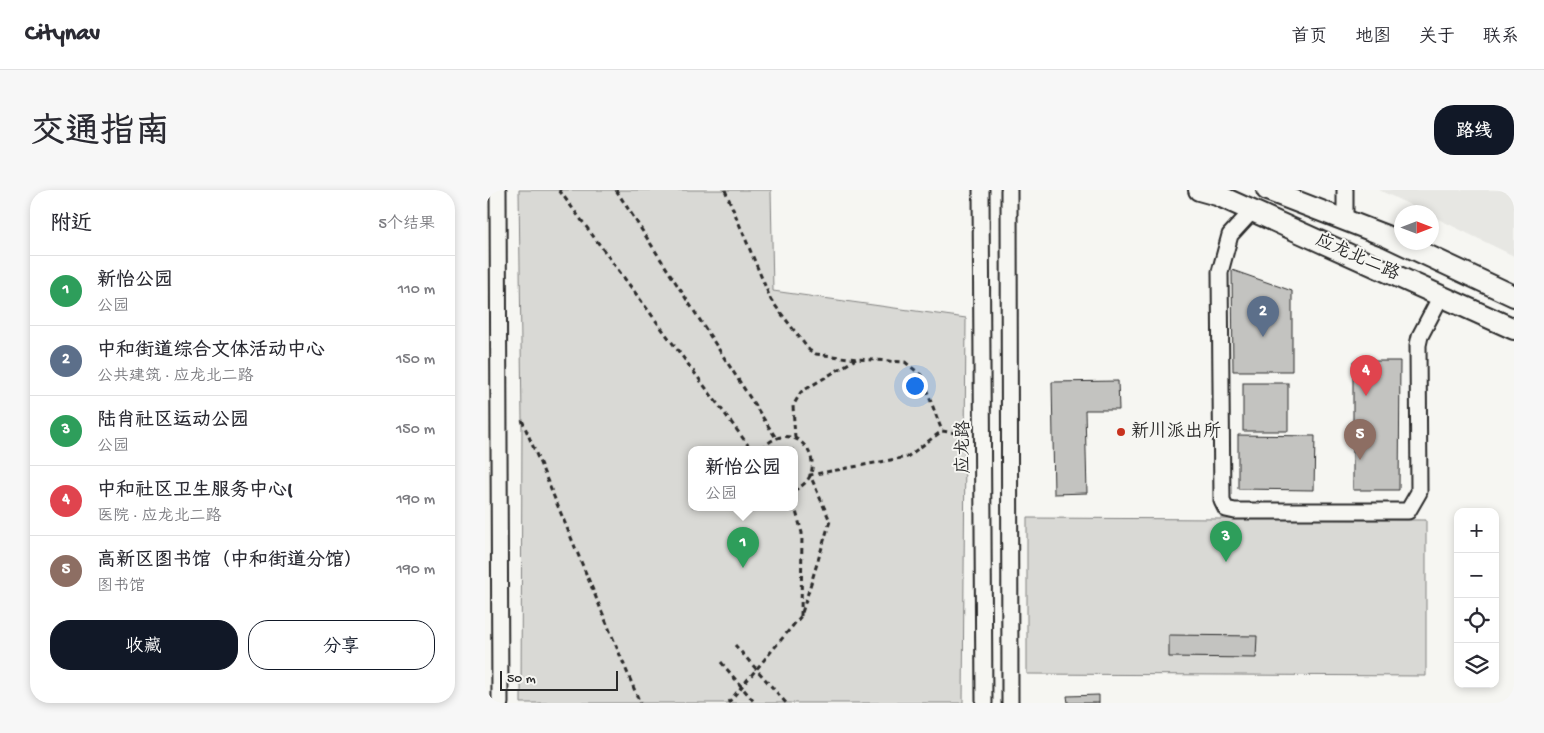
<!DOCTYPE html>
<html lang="zh">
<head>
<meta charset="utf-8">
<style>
  body { margin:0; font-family:"Gochi Hand","LXGW WenKai TC",sans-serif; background:#f7f7f7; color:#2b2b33 }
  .controls { position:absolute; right:15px; bottom:15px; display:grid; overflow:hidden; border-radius:10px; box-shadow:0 2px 8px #0003 }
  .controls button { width:45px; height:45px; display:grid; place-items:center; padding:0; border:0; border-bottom:1px solid #e1e1e2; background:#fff; color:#2b2b33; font:25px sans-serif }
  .compass { position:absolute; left:909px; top:15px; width:45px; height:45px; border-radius:50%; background:#fff; box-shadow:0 2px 8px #0003; rotate:90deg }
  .scale { position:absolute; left:15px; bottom:12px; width:118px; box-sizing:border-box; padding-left:5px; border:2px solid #2b2b2b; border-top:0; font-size:14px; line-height:18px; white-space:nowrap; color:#2b2b2b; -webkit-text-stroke:4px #f6f6f2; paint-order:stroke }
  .you { position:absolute; left:429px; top:195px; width:18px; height:18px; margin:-12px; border:4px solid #fff; border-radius:50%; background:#1a73e8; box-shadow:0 0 0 8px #1a73e833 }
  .badge { display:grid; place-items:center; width:32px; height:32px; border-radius:50%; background:#111827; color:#fff; font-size:16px; font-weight:700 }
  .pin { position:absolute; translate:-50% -41px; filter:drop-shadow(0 1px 2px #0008) }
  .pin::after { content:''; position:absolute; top:26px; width:18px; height:15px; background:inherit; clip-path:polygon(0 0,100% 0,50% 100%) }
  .popup { position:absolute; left:203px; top:256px; width:110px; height:65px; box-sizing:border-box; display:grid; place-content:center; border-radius:10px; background:#fff; filter:drop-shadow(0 1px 4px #0005); font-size:16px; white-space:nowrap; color:#7c7c81 }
  .popup b { font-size:19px; color:#2b2b33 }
  .popup::after { content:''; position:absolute; left:50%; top:100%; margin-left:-10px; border:10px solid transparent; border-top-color:#fff }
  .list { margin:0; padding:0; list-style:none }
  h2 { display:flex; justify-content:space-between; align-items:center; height:65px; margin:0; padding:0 20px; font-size:21px }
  h2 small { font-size:16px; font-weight:400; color:#7c7c81 }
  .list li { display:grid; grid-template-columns:32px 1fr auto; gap:15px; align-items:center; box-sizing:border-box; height:70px; padding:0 20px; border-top:1px solid #e1e1e2 }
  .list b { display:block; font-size:19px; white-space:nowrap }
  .list p { margin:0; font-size:16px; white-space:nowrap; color:#7c7c81 }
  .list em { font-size:16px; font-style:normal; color:#7c7c81 }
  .actions { display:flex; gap:10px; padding:15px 20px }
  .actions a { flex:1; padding:11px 0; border:1px solid #111827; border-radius:20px; text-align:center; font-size:18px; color:#111827 }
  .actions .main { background:#111827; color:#fff }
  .icon { flex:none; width:28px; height:28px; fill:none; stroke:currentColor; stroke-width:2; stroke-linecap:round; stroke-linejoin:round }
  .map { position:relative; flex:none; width:1029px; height:513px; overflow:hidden; border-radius:20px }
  header { display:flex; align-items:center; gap:30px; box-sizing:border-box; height:70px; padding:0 25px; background:#fff; border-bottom:1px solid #e1e1e2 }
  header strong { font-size:24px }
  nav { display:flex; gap:28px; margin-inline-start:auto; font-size:18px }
  .intro { display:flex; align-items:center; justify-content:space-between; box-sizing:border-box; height:120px; padding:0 30px }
  h1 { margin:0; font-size:35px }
  .button { padding:12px 22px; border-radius:20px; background:#111827; color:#fff; font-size:18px; font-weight:700 }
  main { display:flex; gap:30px; padding:0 30px }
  aside { flex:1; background:#fff; border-radius:20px; box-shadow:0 2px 8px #0003 }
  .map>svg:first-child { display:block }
</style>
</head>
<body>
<header>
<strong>Citynav</strong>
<nav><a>首页</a><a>地图</a><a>关于</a><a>联系</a></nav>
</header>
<div class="intro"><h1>交通指南</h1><a class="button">路线</a></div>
<main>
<aside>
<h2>附近<small>5个结果</small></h2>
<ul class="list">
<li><span class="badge" style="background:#2e9e5b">1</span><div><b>新怡公园</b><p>公园</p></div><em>110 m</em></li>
<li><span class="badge" style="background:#5c6f8a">2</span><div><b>中和街道综合文体活动中心</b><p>公共建筑 · 应龙北二路</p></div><em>150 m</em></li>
<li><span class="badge" style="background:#2e9e5b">3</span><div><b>陆肖社区运动公园</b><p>公园</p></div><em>150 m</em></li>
<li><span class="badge" style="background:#e0444e">4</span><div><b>中和社区卫生服务中心(</b><p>医院 · 应龙北二路</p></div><em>190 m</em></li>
<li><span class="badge" style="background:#8d6e63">5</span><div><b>高新区图书馆（中和街道分馆）</b><p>图书馆</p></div><em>190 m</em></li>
</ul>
<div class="actions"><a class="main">收藏</a><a>分享</a></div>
</aside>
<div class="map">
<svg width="1029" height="513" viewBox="0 0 1029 513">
  <rect width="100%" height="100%" fill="#f6f6f2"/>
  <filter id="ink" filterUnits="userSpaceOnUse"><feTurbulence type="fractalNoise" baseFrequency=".02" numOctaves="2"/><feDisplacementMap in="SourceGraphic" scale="10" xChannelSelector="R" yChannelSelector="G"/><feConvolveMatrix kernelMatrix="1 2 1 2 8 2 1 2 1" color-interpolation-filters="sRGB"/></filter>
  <g filter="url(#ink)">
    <polygon fill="#e7e7e3" points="894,0 1029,0 1029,66 947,26 946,22 940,22"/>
    <g fill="#d9d9d5" stroke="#828280" fill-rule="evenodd">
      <path d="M34 0H286L288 101 481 128 478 513H36L37 230ZM309 259V317H207V259Z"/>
      <polygon points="542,328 941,330 941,486 542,484"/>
    </g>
    <g fill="#c3c3c0" stroke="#2b2b2b">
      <polygon points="747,80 807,101 807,181 748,181"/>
      <polygon points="868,171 915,171 914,300 868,300"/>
      <polygon points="633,191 634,220 600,220 602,303 569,304 567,192"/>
      <rect x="758" y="193" width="45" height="48"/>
      <polygon points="753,245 830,246 829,300 753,299"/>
      <polygon points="684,445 772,446 771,468 684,467"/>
      <polygon points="614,505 614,513 583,513 582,506"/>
    </g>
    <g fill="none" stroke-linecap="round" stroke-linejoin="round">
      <defs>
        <g id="minor">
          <polyline points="13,0 15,513"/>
          <polyline points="496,0 499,513"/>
          <polyline points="524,0 525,513"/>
          <polyline points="860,0 860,30"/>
          <polyline points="767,21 745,45 735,82 737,311 741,319 750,321 923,321 934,302 933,155 935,146 956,106"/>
        </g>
        <g id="major">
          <polyline points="714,0 732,5 1029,139"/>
          <polyline points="782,0 901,46 1029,106"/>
        </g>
      </defs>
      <use href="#minor" stroke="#2b2b2b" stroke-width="19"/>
      <use href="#major" stroke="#2b2b2b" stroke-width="24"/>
      <g stroke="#2b2b2b" stroke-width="3" stroke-dasharray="5 4" stroke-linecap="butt">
        <polyline points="74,0 266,259"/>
        <polyline points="131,0 291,248"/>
        <polyline points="240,0 286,110 324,160 331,164 372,169 420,172 436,185 457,241"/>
        <polyline points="37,230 155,513"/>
        <polyline points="310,248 308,216 316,202 371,169"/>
        <path d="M277 259C312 220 351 283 309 300"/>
        <polyline points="309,314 317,343 316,426 345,331 325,285 422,267 457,241 480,244"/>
        <polyline points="250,455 301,513"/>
        <polyline points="236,472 270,513"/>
        <polyline points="243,513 316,426"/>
      </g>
      <use href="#minor" stroke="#f6f6f2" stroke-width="15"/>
      <use href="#major" stroke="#f6f6f2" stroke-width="20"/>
    </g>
  </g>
  <circle fill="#c8321e" stroke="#f6f6f2" stroke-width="2" cx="636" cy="242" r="5"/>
  <g text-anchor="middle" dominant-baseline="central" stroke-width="4" stroke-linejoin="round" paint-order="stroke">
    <g font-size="18" fill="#2b2b2b" stroke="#f6f6f2">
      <text transform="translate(872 68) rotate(24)">应龙北二路</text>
      <text transform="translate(479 257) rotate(-90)">应龙路</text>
    </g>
    <g font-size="18" fill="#2b2b2b" stroke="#f6f6f2" text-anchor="start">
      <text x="646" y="242">新川派出所</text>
    </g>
  </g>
</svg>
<div class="controls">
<button>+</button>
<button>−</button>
<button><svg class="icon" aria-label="locate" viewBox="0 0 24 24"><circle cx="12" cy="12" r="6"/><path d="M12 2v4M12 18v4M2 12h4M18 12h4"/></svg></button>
<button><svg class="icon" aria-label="layers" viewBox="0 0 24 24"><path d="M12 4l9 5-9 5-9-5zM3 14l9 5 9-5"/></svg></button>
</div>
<svg class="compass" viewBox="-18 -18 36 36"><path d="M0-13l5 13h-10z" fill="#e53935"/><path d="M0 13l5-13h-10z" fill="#7c7c81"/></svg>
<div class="scale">50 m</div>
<div class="you"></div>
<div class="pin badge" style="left:258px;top:378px;background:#2e9e5b">1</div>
<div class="popup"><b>新怡公园</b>公园</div>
<div class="pin badge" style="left:778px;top:147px;background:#5c6f8a">2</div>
<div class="pin badge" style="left:741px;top:372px;background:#2e9e5b">3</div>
<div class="pin badge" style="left:881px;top:206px;background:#e0444e">4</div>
<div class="pin badge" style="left:875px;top:270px;background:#8d6e63">5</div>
</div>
</main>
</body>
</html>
